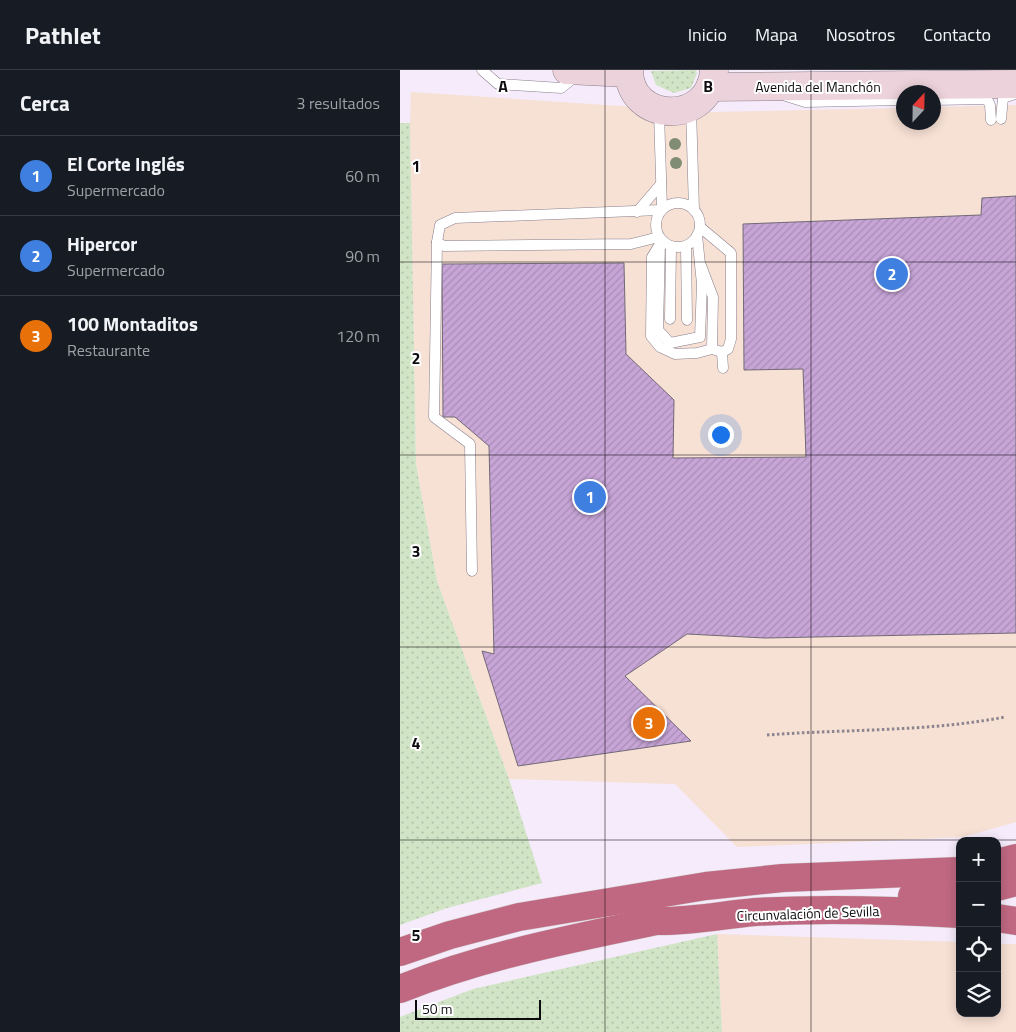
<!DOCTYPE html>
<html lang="es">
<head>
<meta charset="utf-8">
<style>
  body { margin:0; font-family:"Titillium Web",sans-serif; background:#20242c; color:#f1f3f6 }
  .controls { position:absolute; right:15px; bottom:15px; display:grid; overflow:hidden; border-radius:10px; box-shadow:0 2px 12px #0003 }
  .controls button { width:45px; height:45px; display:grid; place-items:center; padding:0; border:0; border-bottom:1px solid #363941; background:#171b24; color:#f1f3f6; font:25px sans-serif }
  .compass { position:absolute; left:496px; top:15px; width:45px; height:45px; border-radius:50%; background:#171b24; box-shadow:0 2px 12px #0003; rotate:22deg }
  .scale { position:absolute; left:15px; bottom:12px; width:126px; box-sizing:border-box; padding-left:5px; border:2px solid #0e0b0f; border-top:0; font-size:14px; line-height:18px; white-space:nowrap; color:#0e0b0f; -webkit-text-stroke:4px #fff; paint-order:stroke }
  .you { position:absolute; left:320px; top:364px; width:18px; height:18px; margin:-12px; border:4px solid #fff; border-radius:50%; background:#1a73e8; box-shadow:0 0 0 8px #1a73e833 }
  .badge { display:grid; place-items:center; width:32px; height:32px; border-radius:50%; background:#276ad6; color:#fff; font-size:16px; font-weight:700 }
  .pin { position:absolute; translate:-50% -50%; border:2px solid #fff; box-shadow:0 1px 5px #0006 }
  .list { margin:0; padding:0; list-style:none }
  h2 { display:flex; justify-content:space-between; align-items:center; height:65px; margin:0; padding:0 20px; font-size:21px }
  h2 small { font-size:16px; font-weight:400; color:#9ea1a6 }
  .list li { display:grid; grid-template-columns:32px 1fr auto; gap:15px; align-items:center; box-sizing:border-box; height:80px; padding:0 20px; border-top:1px solid #363941 }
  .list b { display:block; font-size:19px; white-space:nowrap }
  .list p { margin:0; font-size:16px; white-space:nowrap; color:#9ea1a6 }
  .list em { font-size:16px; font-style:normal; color:#9ea1a6 }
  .icon { flex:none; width:28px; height:28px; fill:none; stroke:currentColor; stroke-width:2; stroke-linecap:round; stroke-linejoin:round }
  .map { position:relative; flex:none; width:616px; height:962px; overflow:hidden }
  header { display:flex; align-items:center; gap:30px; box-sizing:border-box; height:70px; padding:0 25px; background:#171b24; border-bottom:1px solid #363941 }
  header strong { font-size:24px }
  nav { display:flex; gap:28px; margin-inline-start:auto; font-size:18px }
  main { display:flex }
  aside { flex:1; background:#171b24 }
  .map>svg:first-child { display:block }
</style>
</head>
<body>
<header>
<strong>Pathlet</strong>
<nav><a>Inicio</a><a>Mapa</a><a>Nosotros</a><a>Contacto</a></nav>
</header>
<main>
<aside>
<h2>Cerca<small>3 resultados</small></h2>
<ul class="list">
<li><span class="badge" style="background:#3f7fe0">1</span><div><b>El Corte Inglés</b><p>Supermercado</p></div><em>60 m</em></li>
<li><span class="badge" style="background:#3f7fe0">2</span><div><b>Hipercor</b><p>Supermercado</p></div><em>90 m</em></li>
<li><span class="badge" style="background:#e8710a">3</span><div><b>100 Montaditos</b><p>Restaurante</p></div><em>120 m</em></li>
</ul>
</aside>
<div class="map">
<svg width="616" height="962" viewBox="0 0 616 962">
  <defs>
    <pattern id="grass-dots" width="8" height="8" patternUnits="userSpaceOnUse" patternTransform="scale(1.25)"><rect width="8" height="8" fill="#d1e5c6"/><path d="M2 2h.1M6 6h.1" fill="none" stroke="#b2c3a9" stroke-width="1.8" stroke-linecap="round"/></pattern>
    <pattern id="building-hatch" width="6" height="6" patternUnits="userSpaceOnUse" patternTransform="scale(1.25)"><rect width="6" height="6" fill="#c7a5d7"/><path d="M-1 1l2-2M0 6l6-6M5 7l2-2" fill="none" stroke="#aa8db7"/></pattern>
  </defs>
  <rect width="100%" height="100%" fill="#f5ebfa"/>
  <g fill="#f7e0d4">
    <polygon points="11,22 311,42 503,38 503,52 534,52 534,37 616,35 616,752 563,767 337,777 275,714 109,709 37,511 16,393 10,53"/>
    <polygon points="317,864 560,872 560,943 597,943 597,874 616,874 616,962 322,962"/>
  </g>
  <g fill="url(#grass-dots)">
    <polygon points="296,0 297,3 291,18 274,23 256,15 251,1"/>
    <polygon points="0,53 10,53 16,394 37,511 109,709 142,813 47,838 0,855"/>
    <polygon points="317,864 322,962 0,962 0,947 73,919"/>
  </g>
  <polygon fill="url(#building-hatch)" stroke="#716976" points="616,126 616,563 365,568 287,564 225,606 291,671 118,696 82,581 94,584 89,376 55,347 43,347 42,194 224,193 226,284 274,330 273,388 406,387 403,299 344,300 343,154 581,145 582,128"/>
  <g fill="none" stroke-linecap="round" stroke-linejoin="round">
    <defs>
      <g id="lane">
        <polyline points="82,0 98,14 161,18 176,6"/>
        <polyline points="386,26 405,32 503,30"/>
        <polyline points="534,30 587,29 590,35 591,50"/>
        <polyline points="291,38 294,140"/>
        <polyline points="259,42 262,139"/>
        <polyline points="601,49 603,28 615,24"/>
        <circle cx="278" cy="155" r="22"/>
        <polyline points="237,142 261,114"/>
        <polyline points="300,157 331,183 331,269 328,279 322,282 312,279"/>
        <polyline points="259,167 231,174 44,176 37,172 40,155 55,148 260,140"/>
        <polyline points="37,172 34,347 70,374 72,501"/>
        <polyline points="260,173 258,260 270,273 300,267 302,214 297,165"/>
        <polyline points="260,174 252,187 251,266 260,277 275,284 297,283 312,279 313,227 300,193"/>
        <polyline points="286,176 287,250"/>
        <polyline points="270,249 271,176"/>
        <polyline points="322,282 323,298"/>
      </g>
      <g id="secondary">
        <polyline points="167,0 228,3"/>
        <path d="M229 0C229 54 311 56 314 0"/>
        <polyline points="310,17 616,14"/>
      </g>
      <g id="highway">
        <polyline points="597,793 616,788"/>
        <polyline points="597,817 616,812"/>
        <polyline points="512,826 560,823"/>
        <polyline points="597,848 616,851"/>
        <polyline points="0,882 50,865 119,847 306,816 383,808 560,801"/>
        <path d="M0 919C83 886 169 869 256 851 289 852 322 845 355 842 423 838 492 840 560 844"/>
      </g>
    </defs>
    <use href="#lane" stroke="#887f8c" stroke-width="11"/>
    <use href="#secondary" stroke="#887f8c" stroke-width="29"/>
    <use href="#highway" stroke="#d4d3d4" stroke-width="29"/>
    <path stroke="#8c858f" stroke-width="3" stroke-dasharray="2.5 2.5" stroke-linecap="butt" d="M367 665C446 659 527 662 605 647"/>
    <use href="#lane" stroke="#fff" stroke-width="10"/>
    <use href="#secondary" stroke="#ecd2da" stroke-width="28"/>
    <use href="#highway" stroke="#c06882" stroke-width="28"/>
  </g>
  <g fill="#818c75">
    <circle cx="275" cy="74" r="6"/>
    <circle cx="276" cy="93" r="6"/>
  </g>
  <path fill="none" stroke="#0e0b0f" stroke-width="1" stroke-opacity="0.55" d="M205 0V962M411 0V962M0 192H616M0 385H616M0 577H616M0 770H616"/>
  <g text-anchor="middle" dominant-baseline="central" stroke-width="4" stroke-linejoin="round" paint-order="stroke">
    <g font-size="14" fill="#0e0b0f" stroke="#fff">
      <text x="418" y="16">Avenida del Manchón</text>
      <text transform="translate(408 843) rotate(-2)">Circunvalación de Sevilla</text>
    </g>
  </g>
  <g font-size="16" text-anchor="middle" font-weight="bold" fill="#0e0b0f" stroke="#fff" stroke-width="4" stroke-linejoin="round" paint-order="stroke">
    <text x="103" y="22">A</text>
    <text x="308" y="22">B</text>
    <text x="16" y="102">1</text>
    <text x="16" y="294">2</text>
    <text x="16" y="487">3</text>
    <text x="16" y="679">4</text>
    <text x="16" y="871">5</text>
  </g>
</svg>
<div class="controls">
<button>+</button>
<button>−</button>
<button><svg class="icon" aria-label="locate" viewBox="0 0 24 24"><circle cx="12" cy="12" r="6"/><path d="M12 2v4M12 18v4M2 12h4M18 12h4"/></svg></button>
<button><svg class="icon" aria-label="layers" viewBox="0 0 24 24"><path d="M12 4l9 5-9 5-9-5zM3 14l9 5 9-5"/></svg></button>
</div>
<svg class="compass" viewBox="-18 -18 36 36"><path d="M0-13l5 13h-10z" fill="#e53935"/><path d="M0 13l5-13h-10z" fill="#9ea1a6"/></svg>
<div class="scale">50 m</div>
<div class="you"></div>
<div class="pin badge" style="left:190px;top:427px;background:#3f7fe0">1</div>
<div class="pin badge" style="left:492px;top:204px;background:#3f7fe0">2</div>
<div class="pin badge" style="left:249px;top:653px;background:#e8710a">3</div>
</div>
</main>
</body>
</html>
